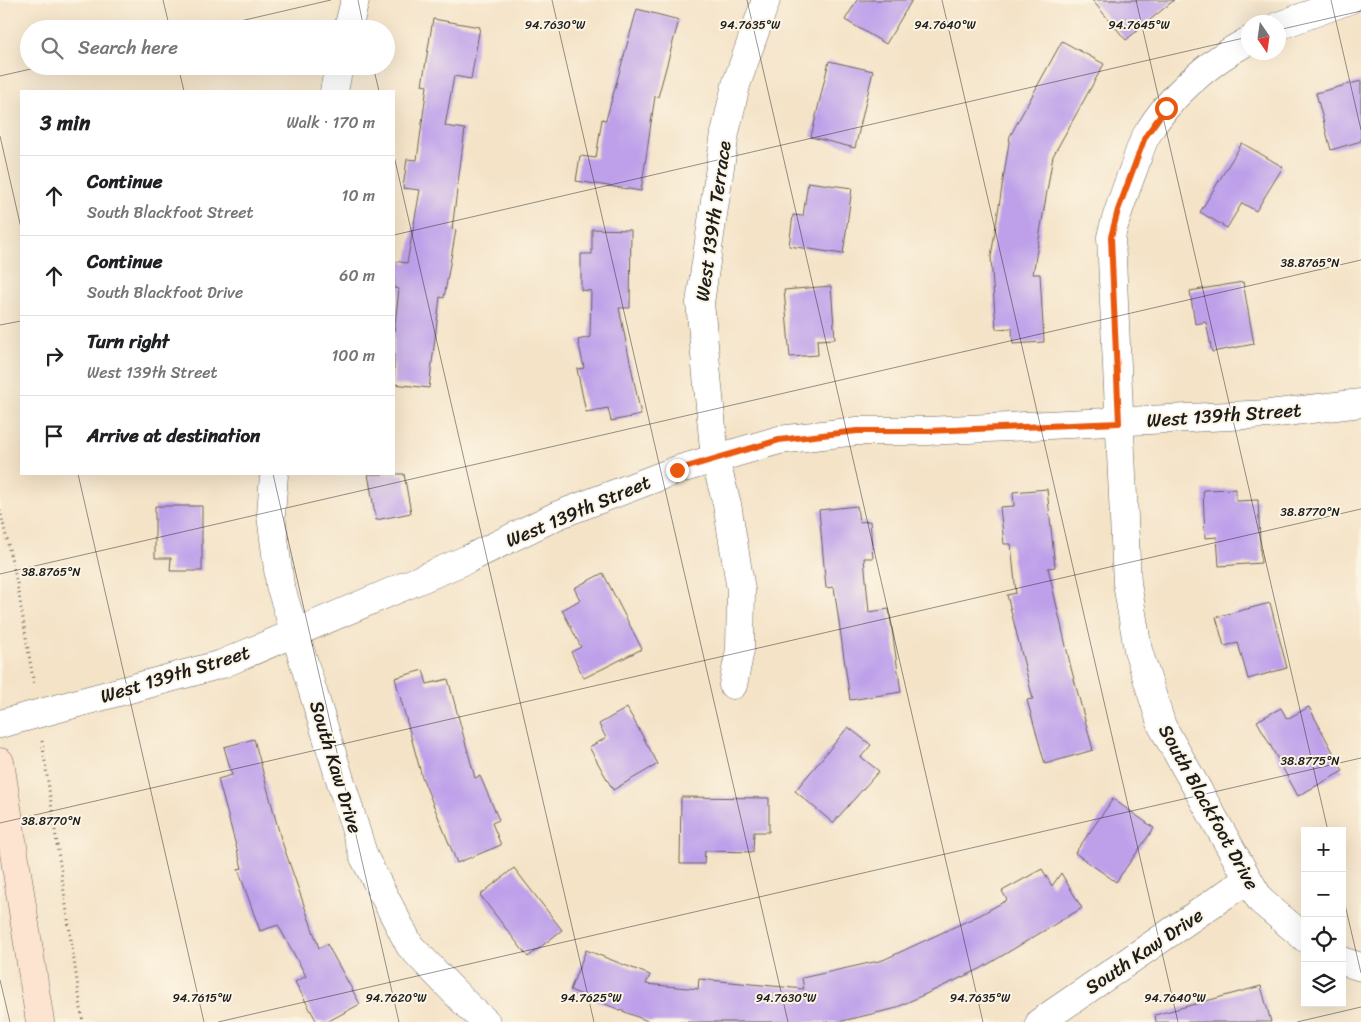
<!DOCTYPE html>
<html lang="en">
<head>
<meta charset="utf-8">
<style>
  body { margin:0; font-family:Sriracha,sans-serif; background:#f2f2f2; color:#202124 }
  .controls { position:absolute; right:15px; bottom:15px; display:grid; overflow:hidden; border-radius:0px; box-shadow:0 5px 20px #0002 }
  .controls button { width:45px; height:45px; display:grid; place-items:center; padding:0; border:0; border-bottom:1px solid #e0e0e0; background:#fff; color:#202124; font:25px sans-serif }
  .compass { position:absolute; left:1241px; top:15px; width:45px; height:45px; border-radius:50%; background:#fff; box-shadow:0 5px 20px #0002; rotate:167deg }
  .stop { position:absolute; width:15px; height:15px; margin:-11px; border:4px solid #ea580c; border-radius:50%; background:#fff }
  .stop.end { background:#ea580c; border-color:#fff; box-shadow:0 1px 5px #0008 }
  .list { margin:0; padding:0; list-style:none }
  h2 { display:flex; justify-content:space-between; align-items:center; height:65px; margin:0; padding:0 20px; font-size:21px }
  h2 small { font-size:16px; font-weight:400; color:#757577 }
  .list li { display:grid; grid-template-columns:32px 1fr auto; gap:15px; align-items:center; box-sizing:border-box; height:80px; padding:0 20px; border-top:1px solid #e0e0e0 }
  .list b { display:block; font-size:19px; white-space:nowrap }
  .list p { margin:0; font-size:16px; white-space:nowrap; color:#757577 }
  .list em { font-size:16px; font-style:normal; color:#757577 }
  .icon { flex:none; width:28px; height:28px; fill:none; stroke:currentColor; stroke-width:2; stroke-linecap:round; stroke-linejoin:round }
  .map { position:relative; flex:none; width:1361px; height:1022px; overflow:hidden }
  .search { position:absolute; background:#fff; box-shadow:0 5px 20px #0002; left:20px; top:20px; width:375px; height:55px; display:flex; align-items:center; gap:12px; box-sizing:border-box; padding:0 18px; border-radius:28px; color:#757577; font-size:19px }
  .panel { position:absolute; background:#fff; box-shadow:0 5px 20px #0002; left:20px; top:90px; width:375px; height:385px; border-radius:0px }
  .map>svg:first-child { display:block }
</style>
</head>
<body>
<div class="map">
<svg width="1361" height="1022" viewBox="0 0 1361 1022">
  <rect width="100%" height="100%" fill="#fcf5e5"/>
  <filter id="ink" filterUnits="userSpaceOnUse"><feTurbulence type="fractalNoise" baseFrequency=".02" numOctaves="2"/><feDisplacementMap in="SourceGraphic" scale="10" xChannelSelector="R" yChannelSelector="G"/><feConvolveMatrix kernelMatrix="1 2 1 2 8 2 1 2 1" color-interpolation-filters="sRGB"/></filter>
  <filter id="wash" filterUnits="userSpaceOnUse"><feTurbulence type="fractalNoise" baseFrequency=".0096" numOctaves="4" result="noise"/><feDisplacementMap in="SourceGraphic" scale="20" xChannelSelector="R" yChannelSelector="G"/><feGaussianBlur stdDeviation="1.12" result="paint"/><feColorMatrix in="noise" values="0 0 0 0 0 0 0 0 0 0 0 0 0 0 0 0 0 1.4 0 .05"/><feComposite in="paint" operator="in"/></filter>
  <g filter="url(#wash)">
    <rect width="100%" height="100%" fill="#f4e3c7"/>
    <g id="blocks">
      <g fill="#bea0ea">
        <polygon points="857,0 912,0 886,44 845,20"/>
        <polygon points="1092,0 1174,0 1126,40"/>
        <polygon points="637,9 679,20 658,97 655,96 641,191 576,181 580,156 596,158 602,119 606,120"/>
        <polygon points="433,19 480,27 471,79 454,76 445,126 465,129 452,229 456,230 444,298 440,297 429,388 394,384 394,333 399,289 394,288 394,261 407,263 420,190 403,188 407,159 417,160 427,86 422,85"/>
        <polygon points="1062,41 1104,64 1053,156 1033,274 1040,274 1044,342 1013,344 1012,328 996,329 991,257 1010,136"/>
        <polygon points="829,61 873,71 855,148 811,137"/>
        <polygon points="1361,81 1361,141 1331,150 1316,93"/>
        <polygon points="1242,143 1283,167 1256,211 1242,203 1227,228 1200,212"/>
        <polygon points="808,182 852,188 843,254 789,246 793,215 803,216"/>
        <polygon points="592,229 631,230 630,308 619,308 641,415 611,421 608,408 586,412 577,369 584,368 578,340 590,337 591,291 581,290 581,254 592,254"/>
        <polygon points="1243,282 1254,344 1212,352 1206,322 1195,324 1190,291"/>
        <polygon points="831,286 835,339 817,340 818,355 790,357 784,290"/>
        <polygon points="368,474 404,474 411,513 376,520"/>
        <polygon points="1047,489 1055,567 1048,568 1071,668 1093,750 1045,764 1027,700 1033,699 1007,595 1016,593 1011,544 1004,544 1000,507 1014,506 1013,492"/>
        <polygon points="1236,489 1236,501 1258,500 1261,563 1219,566 1217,537 1205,538 1203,490"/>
        <polygon points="155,506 202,506 202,571 170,571 171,558 155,558"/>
        <polygon points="857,506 859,522 870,521 873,558 864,558 869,612 889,609 901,692 850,700 834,587 826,588 819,510"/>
        <polygon points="603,573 642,649 584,678 571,652 581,647 562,610 580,600 574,588"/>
        <polygon points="1270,603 1287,668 1248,679 1238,643 1224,646 1216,617"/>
        <polygon points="423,670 427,684 448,679 475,778 480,776 499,820 492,823 501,845 457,863 422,777 395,678"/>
        <polygon points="1309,707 1343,771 1298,796 1257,721 1281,708 1287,719"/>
        <polygon points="627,708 658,764 613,790 589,747 606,738 599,724"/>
        <polygon points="848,727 871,745 861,757 879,771 833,823 795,791"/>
        <polygon points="254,739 281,839 319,948 327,944 360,1004 327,1022 317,1022 295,982 306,976 278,925 260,931 238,869 242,868 218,779 232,775 224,747"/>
        <polygon points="681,797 769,798 769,832 754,832 753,852 705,851 704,864 680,864"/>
        <polygon points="1113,799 1154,828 1116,882 1075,853"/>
        <polygon points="514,868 562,930 528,957 480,895"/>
        <polygon points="1042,869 1052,886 1061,873 1082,908 980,969 893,1009 838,1022 650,1022 570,990 586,950 650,975 646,984 698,989 699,979 804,989 802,978 883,960 980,915 1007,900 1002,891"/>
        <polygon points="1261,986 1271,1022 1156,1022 1155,1015"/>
      </g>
    </g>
  </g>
  <g filter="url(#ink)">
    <use href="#blocks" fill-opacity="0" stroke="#686258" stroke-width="1"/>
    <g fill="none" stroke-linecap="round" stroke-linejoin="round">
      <defs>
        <g id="minor">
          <polyline points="1278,26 1349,0"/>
          <polyline points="348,29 355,0"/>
          <path d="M1248 41C1209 62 1168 97 1146 136 1141 145 1138 156 1135 165 1126 189 1117 212 1111 237L1127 583 1138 650 1162 726 1248 879 1261 901 1305 938"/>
          <polyline points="334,91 339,66"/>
          <polyline points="274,474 271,515 280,585 364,857 410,946 469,1007 486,1022"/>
          <polyline points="733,685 740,650 741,590 727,504 715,459 700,303 725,133 736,85 766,0"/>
          <polyline points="0,724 222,664 468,559 558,515 677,470 779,440 857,431 927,431 1269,414 1361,403"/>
          <polyline points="1342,961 1361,967"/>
          <polyline points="1040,1022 1248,879"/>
        </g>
        <polyline id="secondary" points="0,762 40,1022"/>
      </defs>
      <use href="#minor" stroke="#686258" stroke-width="29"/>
      <use href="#secondary" stroke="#686258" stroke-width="29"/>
      <g stroke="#686258" stroke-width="3" stroke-dasharray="1 4" stroke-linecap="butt">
        <polyline points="0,510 17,583 34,685"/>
        <polyline points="42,741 83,1022"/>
      </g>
      <use href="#minor" stroke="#fff" stroke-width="28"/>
      <use href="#secondary" stroke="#fde4d1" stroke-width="28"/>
    </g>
  </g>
  <g fill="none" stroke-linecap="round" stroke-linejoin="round" filter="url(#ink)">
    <polyline stroke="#ea580c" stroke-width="6" points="677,470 779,440 857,431 927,431 1119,423 1111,237 1118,210 1145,137 1166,108"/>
  </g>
  <path fill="none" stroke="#1c1c1c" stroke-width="1" stroke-opacity="0.45" d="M163 0 170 29M358 0 364 29M552 0 788 1022M747 0 983 1022M942 0 1178 1022M1136 0 1328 831M1331 0 1361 130M206 29 331 0M1278 30 1361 11M178 66 184 91M373 66 379 91M0 76 44 66M0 136 21 228M394 156 594 1022M394 235 1248 37M0 325 21 321M78 474 204 1022M273 474 399 1022M0 574 1361 260M0 823 1361 509M1342 892 1361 973M0 980 10 1022M218 1022 1361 758M1297 1022 1361 1007"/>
  <g text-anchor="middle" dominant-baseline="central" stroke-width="4" stroke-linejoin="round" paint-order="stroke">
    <g font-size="19" fill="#1c1c1c" stroke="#fcf5e5">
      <text transform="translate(713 221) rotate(-82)">West 139th Terrace</text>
      <text transform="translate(1224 415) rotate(-4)">West 139th Street</text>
      <text transform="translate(578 511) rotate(-23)">West 139th Street</text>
      <text transform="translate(175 674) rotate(-17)">West 139th Street</text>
      <text transform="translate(336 767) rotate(73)">South Kaw Drive</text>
      <text transform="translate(1209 807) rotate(61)">South Blackfoot Drive</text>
      <text transform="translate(1144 951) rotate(-34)">South Kaw Drive</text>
    </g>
  </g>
  <g font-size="12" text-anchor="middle" fill="#1c1c1c" stroke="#fcf5e5" stroke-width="4" stroke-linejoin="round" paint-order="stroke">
    <text x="555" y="29">94.7630°W</text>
    <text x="750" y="29">94.7635°W</text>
    <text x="945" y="29">94.7640°W</text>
    <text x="1139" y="29">94.7645°W</text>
    <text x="1310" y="267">38.8765°N</text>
    <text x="1310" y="516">38.8770°N</text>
    <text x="51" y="576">38.8765°N</text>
    <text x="1310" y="765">38.8775°N</text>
    <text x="51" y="825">38.8770°N</text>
    <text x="202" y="1002">94.7615°W</text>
    <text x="396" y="1002">94.7620°W</text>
    <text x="591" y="1002">94.7625°W</text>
    <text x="786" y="1002">94.7630°W</text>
    <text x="980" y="1002">94.7635°W</text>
    <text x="1175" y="1002">94.7640°W</text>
  </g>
</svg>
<div class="controls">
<button>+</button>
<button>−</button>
<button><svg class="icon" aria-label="locate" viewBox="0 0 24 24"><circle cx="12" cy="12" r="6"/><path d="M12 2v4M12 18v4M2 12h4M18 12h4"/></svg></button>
<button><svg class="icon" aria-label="layers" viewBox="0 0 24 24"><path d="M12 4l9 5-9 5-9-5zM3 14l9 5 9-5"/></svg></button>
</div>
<svg class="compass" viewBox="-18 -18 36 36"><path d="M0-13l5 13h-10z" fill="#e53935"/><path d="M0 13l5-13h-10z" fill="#757577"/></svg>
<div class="stop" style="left:1166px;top:108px"></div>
<div class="stop end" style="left:677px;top:470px"></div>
<div class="search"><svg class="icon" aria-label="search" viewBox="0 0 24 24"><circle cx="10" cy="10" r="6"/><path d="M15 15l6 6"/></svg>Search here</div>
<section class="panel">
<h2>3 min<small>Walk · 170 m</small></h2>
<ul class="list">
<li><svg class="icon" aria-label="ahead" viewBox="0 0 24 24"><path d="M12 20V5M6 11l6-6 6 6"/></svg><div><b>Continue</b><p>South Blackfoot Street</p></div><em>10 m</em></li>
<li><svg class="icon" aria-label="ahead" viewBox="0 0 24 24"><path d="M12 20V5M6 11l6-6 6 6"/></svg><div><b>Continue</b><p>South Blackfoot Drive</p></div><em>60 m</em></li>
<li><svg class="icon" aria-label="right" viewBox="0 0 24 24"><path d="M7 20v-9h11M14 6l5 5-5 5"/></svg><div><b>Turn right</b><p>West 139th Street</p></div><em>100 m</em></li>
<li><svg class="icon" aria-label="arrive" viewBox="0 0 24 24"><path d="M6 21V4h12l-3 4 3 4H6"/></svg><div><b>Arrive at destination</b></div></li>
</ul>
</section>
</div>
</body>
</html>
